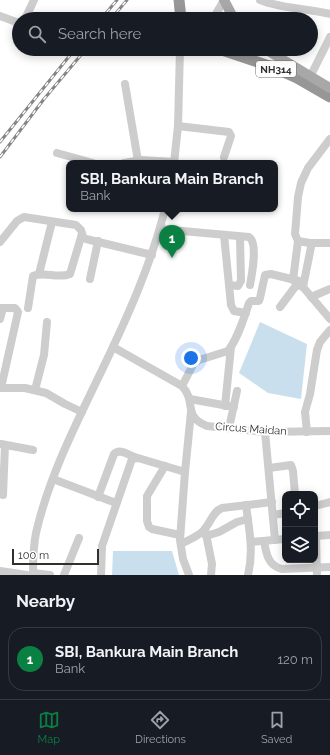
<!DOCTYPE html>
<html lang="en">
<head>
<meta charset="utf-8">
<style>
  body { margin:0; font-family:Raleway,sans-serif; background:#20242c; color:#f1f3f6 }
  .controls { position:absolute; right:12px; bottom:12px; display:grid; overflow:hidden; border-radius:8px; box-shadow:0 2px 10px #0003 }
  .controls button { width:36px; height:36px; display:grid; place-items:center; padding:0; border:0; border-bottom:1px solid #363941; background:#171b24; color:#f1f3f6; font:20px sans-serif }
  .scale { position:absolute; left:12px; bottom:10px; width:87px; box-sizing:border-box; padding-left:4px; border:2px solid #303030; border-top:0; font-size:11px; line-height:14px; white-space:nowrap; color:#303030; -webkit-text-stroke:3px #fff; paint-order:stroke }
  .you { position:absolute; left:191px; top:358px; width:14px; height:14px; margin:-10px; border:3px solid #fff; border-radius:50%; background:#1a73e8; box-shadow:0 0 0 6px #1a73e833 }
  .badge { display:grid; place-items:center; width:26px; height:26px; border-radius:50%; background:#0b8043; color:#fff; font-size:13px; font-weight:700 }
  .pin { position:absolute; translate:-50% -33px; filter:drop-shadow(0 1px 2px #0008) }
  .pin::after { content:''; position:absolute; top:21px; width:14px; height:12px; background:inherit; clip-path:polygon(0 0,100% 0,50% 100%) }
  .popup { position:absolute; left:66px; top:160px; width:212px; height:52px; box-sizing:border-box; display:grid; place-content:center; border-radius:8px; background:#171b24; filter:drop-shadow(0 1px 3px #0005); font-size:13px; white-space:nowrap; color:#9ea1a6 }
  .popup b { font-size:15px; color:#f1f3f6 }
  .popup::after { content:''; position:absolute; left:50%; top:100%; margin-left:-8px; border:8px solid transparent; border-top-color:#171b24 }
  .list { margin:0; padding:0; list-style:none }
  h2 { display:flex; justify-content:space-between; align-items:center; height:52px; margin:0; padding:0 16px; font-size:17px }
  h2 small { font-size:13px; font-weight:400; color:#9ea1a6 }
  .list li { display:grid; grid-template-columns:26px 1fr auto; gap:12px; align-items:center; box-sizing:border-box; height:64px; margin:0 8px 8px; padding:0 8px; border:1px solid #363941; border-radius:16px }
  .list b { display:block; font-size:15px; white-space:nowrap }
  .list p { margin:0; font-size:13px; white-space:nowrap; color:#9ea1a6 }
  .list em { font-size:13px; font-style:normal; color:#9ea1a6 }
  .icon { flex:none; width:22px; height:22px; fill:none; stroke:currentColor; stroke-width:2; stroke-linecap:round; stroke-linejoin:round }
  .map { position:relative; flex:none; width:330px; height:575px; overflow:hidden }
  .search { position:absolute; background:#171b24; box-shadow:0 2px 10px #0003; left:12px; right:12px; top:12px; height:44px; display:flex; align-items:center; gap:10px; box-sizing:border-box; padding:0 14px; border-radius:22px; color:#9ea1a6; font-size:15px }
  .sheet { height:124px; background:#171b24 }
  nav { display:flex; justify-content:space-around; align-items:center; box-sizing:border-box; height:56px; border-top:1px solid #363941; background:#171b24; font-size:11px; color:#9ea1a6 }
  nav a { display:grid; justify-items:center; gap:2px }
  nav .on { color:#0b8043 }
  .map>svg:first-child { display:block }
</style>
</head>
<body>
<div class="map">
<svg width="330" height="575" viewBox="0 0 330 575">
  <rect width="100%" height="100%" fill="#fff"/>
  <g fill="#cadfed">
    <polygon points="260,322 307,344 301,399 268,393 239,373"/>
    <polygon points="113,551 172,551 179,575 112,575"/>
  </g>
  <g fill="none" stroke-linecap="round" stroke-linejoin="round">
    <g stroke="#cdcdcd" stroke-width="8">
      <path d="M260 0C282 9 307 8 330 14"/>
      <polyline points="0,16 19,23"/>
      <polyline points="25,19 34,0"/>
      <polyline points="213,19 224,0"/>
      <polyline points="308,81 330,37"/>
      <polyline points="125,84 138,161"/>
      <polyline points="178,126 229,132 231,136 224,157"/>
      <polyline points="330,139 308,168 301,183 298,197 295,234 298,241 310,243 311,247 303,287 330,319"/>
      <polyline points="57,153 93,163"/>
      <polyline points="124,163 141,160 174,162"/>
      <polyline points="174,163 178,126 180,49"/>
      <path d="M160 229 249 237 251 239C257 248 252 274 250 285"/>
      <polyline points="224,235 231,305 234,311 246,313"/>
      <polyline points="0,242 17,221 24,217 76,225 81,230 83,237 86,239 152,255"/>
      <polyline points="310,243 330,243"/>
      <polyline points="39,274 52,222"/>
      <polyline points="90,279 98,241"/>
      <polyline points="293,280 298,241"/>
      <polyline points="229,285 238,286 241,281 240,237"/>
      <polyline points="311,297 330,289"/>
      <polyline points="280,307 295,287 298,285 303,287"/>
      <polyline points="0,308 15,308 18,312 1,388"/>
      <path d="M28 308 33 276C44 271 58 279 70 274L82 234"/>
      <polyline points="0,319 3,308"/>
      <path d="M113 347 182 386C197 402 182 416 207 426L265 432 330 431"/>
      <path d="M182 386 194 363 199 360 228 351C238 338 244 318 249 303L251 301H259L260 298 265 275 271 274 303 282"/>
      <polyline points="0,388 25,388 46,393 65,404 82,412"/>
      <polyline points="35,390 44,355 47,322"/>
      <polyline points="190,399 234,407"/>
      <polyline points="225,406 231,347"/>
      <polyline points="229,428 237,391"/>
      <polyline points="265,432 275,540"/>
      <polyline points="307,432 305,412 310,394 317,350 320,342 330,330"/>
      <polyline points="1,444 33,450"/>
      <polyline points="165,466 147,496 147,521 149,527 152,529 180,535"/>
      <polyline points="269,468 291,465 293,471 295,494"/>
      <polyline points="53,479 116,503"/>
      <polyline points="3,495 5,445"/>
      <path d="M98 497 114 454C120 448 128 455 135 457"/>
      <path d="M246 505C249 529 254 551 248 575"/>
      <polyline points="315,506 330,502"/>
      <polyline points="273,515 285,513"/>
      <polyline points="205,529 212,564 211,575"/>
      <polyline points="206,536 219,532 237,522 248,519"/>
      <polyline points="315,536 330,535"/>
      <polyline points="316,536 317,575"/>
      <path d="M264 541C266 553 268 566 282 569L330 567"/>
      <polyline points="251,542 285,539"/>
      <path d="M181 544C188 540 197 537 203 531 211 523 212 512 222 508L272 502"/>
      <polyline points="0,571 27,575"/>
      <polyline points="33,573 50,575"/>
      <path d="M33 575C33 561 33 547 36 533 49 476 77 422 102 370 127 318 151 265 165 209"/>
      <polyline points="64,575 79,538"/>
      <polyline points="101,575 102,546 132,459 138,458 185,472"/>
      <polyline points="189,575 183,559 180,540 185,472 191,412"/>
    </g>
    <g stroke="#979797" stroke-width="11">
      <polyline points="179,0 181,19"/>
      <polyline points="219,49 275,68 297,78 330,97"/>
    </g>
    <defs>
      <g id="rail">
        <polyline points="101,19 117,0"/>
        <polyline points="111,19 127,0"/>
        <polyline points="0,142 75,49"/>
        <polyline points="0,157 44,99 86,49"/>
      </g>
    </defs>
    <use href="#rail" stroke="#858585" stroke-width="3"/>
    <use href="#rail" stroke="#fff" stroke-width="1.5" stroke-dasharray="4.5" stroke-linecap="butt"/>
    <g stroke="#a8a8a8" stroke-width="10">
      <polyline points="224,0 234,19"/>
      <polyline points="265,49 330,88"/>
    </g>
  </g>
  <g text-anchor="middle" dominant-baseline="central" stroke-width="4" stroke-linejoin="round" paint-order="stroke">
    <rect fill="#fff" stroke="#6e6e6e" stroke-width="1" x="256" y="61" width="40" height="16" rx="3"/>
    <g font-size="10" font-weight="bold" fill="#303030">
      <text x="276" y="69">NH314</text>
    </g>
    <g font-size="11" fill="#303030" stroke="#fff">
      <text transform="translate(251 429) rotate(4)">Circus Maidan</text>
    </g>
  </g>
</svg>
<div class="controls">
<button><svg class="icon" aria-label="locate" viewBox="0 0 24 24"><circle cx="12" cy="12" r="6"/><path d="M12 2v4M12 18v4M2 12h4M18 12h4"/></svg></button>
<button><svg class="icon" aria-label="layers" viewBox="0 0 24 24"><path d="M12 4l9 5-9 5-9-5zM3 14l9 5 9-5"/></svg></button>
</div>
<div class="scale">100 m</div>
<div class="you"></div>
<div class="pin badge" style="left:172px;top:258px">1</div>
<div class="popup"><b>SBI, Bankura Main Branch</b>Bank</div>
<div class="search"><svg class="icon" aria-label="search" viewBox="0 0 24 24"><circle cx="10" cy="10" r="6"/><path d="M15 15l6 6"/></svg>Search here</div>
</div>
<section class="sheet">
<h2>Nearby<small></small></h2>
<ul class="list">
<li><span class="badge">1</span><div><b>SBI, Bankura Main Branch</b><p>Bank</p></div><em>120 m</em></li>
</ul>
</section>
<nav>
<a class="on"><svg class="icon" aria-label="map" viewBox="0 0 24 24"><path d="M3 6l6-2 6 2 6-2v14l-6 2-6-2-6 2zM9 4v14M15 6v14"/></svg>Map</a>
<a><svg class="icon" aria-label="directions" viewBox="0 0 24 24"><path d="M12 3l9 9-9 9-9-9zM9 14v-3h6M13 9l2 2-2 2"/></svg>Directions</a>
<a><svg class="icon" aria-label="saved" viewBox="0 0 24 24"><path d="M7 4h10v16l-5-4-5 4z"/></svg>Saved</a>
</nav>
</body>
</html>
